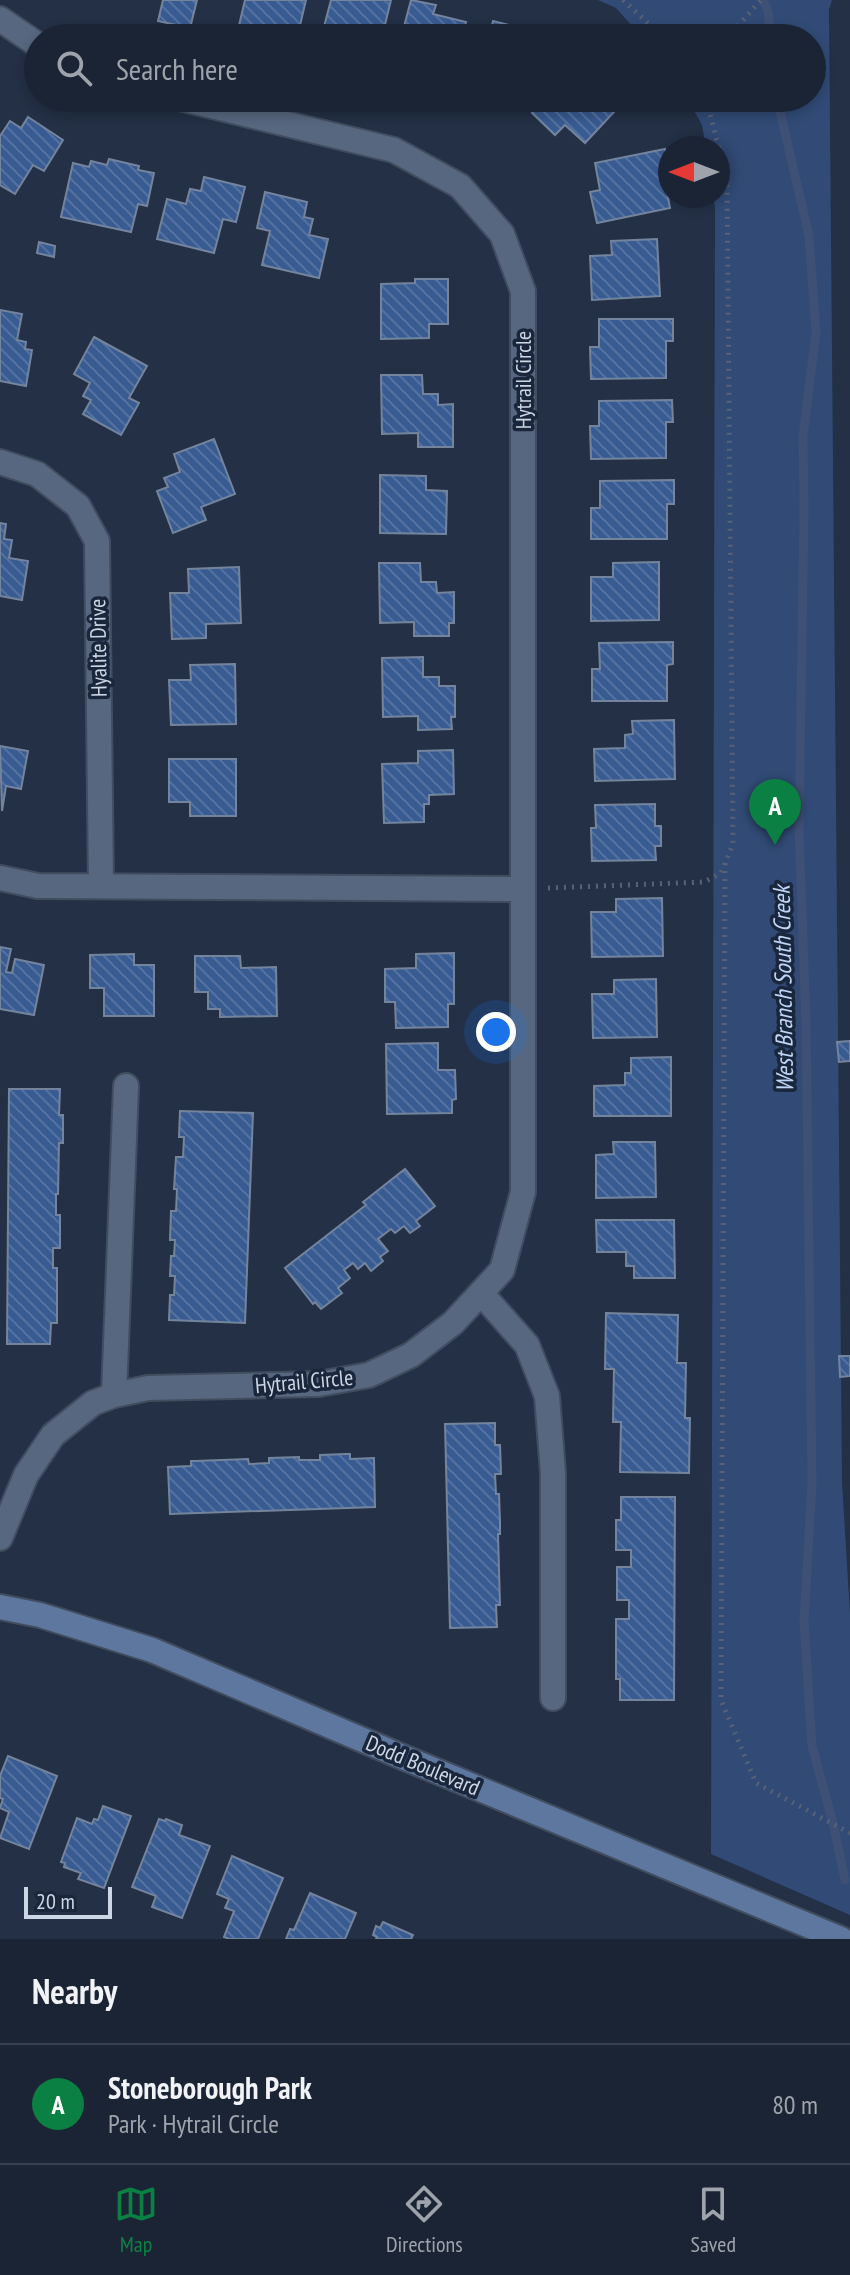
<!DOCTYPE html>
<html lang="en">
<head>
<meta charset="utf-8">
<style>
  body { margin:0; font-family:"PT Sans Narrow",sans-serif; background:#273040; color:#f1f3f6 }
  .compass { position:absolute; left:658px; top:136px; width:72px; height:72px; border-radius:50%; background:#1a2434; box-shadow:0 4px 12px #0003; rotate:270deg }
  .scale { position:absolute; left:24px; bottom:20px; width:88px; box-sizing:border-box; padding-left:8px; border:4px solid #cdd6e4; border-top:0; font-size:22px; line-height:28px; white-space:nowrap; color:#cdd6e4; -webkit-text-stroke:6px #19263b; paint-order:stroke }
  .you { position:absolute; left:496px; top:1032px; width:28px; height:28px; margin:-20px; border:6px solid #fff; border-radius:50%; background:#1a73e8; box-shadow:0 0 0 12px #1a73e833 }
  .badge { display:grid; place-items:center; width:52px; height:52px; border-radius:50%; background:#0b8043; color:#fff; font-size:26px; font-weight:700 }
  .pin { position:absolute; translate:-50% -66px; filter:drop-shadow(0 2px 4px #0008) }
  .pin::after { content:''; position:absolute; top:42px; width:28px; height:24px; background:inherit; clip-path:polygon(0 0,100% 0,50% 100%) }
  .list { margin:0; padding:0; list-style:none }
  h2 { display:flex; justify-content:space-between; align-items:center; height:104px; margin:0; padding:0 32px; font-size:34px }
  h2 small { font-size:26px; font-weight:400; color:#9fa4ac }
  .list li { display:grid; grid-template-columns:52px 1fr auto; gap:24px; align-items:center; box-sizing:border-box; height:120px; padding:0 32px; border-top:2px solid #38414f }
  .list b { display:block; font-size:30px; white-space:nowrap }
  .list p { margin:0; font-size:26px; white-space:nowrap; color:#9fa4ac }
  .list em { font-size:26px; font-style:normal; color:#9fa4ac }
  .icon { flex:none; width:44px; height:44px; fill:none; stroke:currentColor; stroke-width:2; stroke-linecap:round; stroke-linejoin:round }
  .map { position:relative; flex:none; width:850px; height:1939px; overflow:hidden }
  .search { position:absolute; background:#1a2434; box-shadow:0 4px 12px #0003; left:24px; right:24px; top:24px; height:88px; display:flex; align-items:center; gap:20px; box-sizing:border-box; padding:0 28px; border-radius:44px; color:#9fa4ac; font-size:30px }
  .sheet { height:224px; background:#1a2434 }
  nav { display:flex; justify-content:space-around; align-items:center; box-sizing:border-box; height:112px; border-top:2px solid #38414f; background:#1a2434; font-size:22px; color:#9fa4ac }
  nav a { display:grid; justify-items:center; gap:4px }
  nav .on { color:#0b8043 }
  .map>svg:first-child { display:block }
</style>
</head>
<body>
<div class="map">
<svg width="850" height="1939" viewBox="0 0 850 1939">
  <defs>
    <pattern id="building-back-hatch" width="6" height="6" patternUnits="userSpaceOnUse" patternTransform="scale(2)"><rect width="6" height="6" fill="#385b92"/><path d="M-1 5l2 2M0 0l6 6M5-1l2 2" fill="none" stroke="#5472a1"/></pattern>
  </defs>
  <rect width="100%" height="100%" fill="#233045"/>
  <polygon fill="#314b76" points="598,0 832,0 829,10 842,1482 850,1614 850,1915 711,1854 715,207 713,196 718,196 718,148 706,148 702,125 687,98 812,98 812,38 643,38 616,8"/>
  <g fill="none" stroke-linecap="round" stroke-linejoin="round">
    <g stroke="#3e5076" stroke-width="9">
      <polyline points="763,0 768,11 771,38"/>
      <polyline points="777,98 809,236 816,332 803,436 804,510 799,830 806,1023 812,1483 804,1622 812,1746 833,1823 845,1880"/>
    </g>
  </g>
  <g fill="url(#building-back-hatch)" stroke="#74849d" stroke-width="2">
    <polygon points="163,0 197,0 190,28 158,21"/>
    <polygon points="245,0 306,0 297,38 236,38"/>
    <polygon points="331,0 391,0 382,37 371,34 370,38 321,38"/>
    <polygon points="411,0 436,5 433,14 466,22 462,38 401,38"/>
    <polygon points="493,21 548,35 547,38 489,38"/>
    <polygon points="546,98 627,98 585,143 565,125 555,135 532,113"/>
    <polygon points="28,117 63,140 44,171 33,165 15,194 0,185 0,136 10,121 21,128"/>
    <polygon points="665,149 669,171 663,172 670,208 597,223 590,192 600,190 595,163"/>
    <polygon points="109,159 139,166 138,170 154,173 147,206 138,204 131,232 61,217 73,163 89,167 91,161 107,165"/>
    <polygon points="204,177 245,187 236,222 223,219 214,253 157,239 167,199 186,204 190,189 201,191"/>
    <polygon points="265,192 307,202 304,217 313,219 309,235 328,239 319,278 262,265 270,231 257,228"/>
    <polygon points="657,239 660,296 592,300 590,256 612,255 611,241"/>
    <polygon points="39,242 55,246 54,257 37,253"/>
    <polygon points="415,279 448,279 448,324 429,324 429,338 381,339 381,284 415,283"/>
    <polygon points="0,310 22,314 17,340 26,342 25,349 32,350 26,386 0,381"/>
    <polygon points="599,319 673,319 673,341 666,341 666,378 591,379 590,347 599,347"/>
    <polygon points="94,337 147,366 129,398 139,403 121,435 83,414 91,400 83,396 90,383 74,374"/>
    <polygon points="381,375 422,375 423,394 438,394 438,405 453,404 453,447 418,447 418,433 382,434"/>
    <polygon points="672,400 673,422 666,422 666,458 591,459 590,426 599,426 599,401"/>
    <polygon points="214,439 235,494 201,507 206,520 173,533 157,491 168,487 164,478 180,472 174,454"/>
    <polygon points="380,475 426,476 426,490 447,491 446,534 380,533"/>
    <polygon points="674,480 674,504 667,504 667,539 591,539 591,508 600,508 600,481"/>
    <polygon points="0,523 6,524 4,539 12,540 9,558 28,561 22,600 0,596"/>
    <polygon points="659,562 659,620 591,621 591,577 613,577 613,563"/>
    <polygon points="379,563 420,563 421,582 436,582 437,593 454,592 454,623 449,623 449,636 414,636 414,622 380,623"/>
    <polygon points="239,567 241,623 206,624 206,638 172,639 170,593 189,593 188,569"/>
    <polygon points="673,642 673,664 667,665 667,701 592,701 592,669 600,669 599,643"/>
    <polygon points="423,657 423,677 439,677 439,686 455,686 455,717 451,717 452,729 418,730 418,716 383,717 382,658"/>
    <polygon points="235,664 236,724 171,725 169,680 191,680 190,665"/>
    <polygon points="674,720 675,779 595,781 594,749 625,748 625,735 633,734 632,721"/>
    <polygon points="0,746 28,751 21,789 6,786 2,811"/>
    <polygon points="453,750 454,794 429,795 429,804 424,804 424,822 384,823 382,764 418,763 418,751"/>
    <polygon points="169,759 236,759 236,816 190,816 190,802 169,802"/>
    <polygon points="655,804 655,826 661,826 661,846 655,846 656,860 592,861 591,828 596,828 595,805"/>
    <polygon points="662,898 663,956 592,957 591,912 616,912 616,899"/>
    <polygon points="0,947 11,949 6,972 12,973 15,959 44,965 34,1015 0,1009"/>
    <polygon points="454,953 454,1004 448,1004 448,1027 396,1028 395,1002 385,1002 385,969 416,968 416,954"/>
    <polygon points="134,954 134,965 154,965 154,1016 104,1016 104,988 90,988 90,955"/>
    <polygon points="195,956 240,956 241,968 276,967 277,1016 220,1017 220,1009 208,1009 208,992 195,992"/>
    <polygon points="656,979 657,1037 593,1038 592,994 614,994 614,980"/>
    <polygon points="850,1041 850,1061 839,1062 837,1042"/>
    <polygon points="438,1043 438,1070 455,1070 456,1099 452,1100 452,1113 387,1114 386,1044"/>
    <polygon points="671,1057 671,1116 594,1116 594,1086 625,1085 625,1073 631,1073 631,1058"/>
    <polygon points="9,1089 60,1089 59,1115 63,1115 63,1143 59,1143 58,1194 56,1194 56,1215 60,1215 60,1248 53,1248 53,1268 57,1268 57,1323 51,1323 50,1344 7,1344"/>
    <polygon points="180,1111 253,1113 245,1323 169,1320 170,1295 174,1295 175,1276 170,1276 171,1256 174,1256 175,1240 170,1240 171,1211 176,1211 177,1189 174,1189 176,1157 183,1157 184,1137 179,1137"/>
    <polygon points="613,1142 655,1142 656,1197 596,1198 596,1155 614,1154"/>
    <polygon points="405,1169 435,1206 416,1221 420,1226 410,1233 404,1226 395,1233 391,1229 378,1239 388,1251 380,1257 383,1261 371,1271 365,1263 358,1269 353,1263 344,1270 350,1278 338,1288 342,1293 321,1309 315,1302 313,1304 285,1268 366,1205 363,1202"/>
    <polygon points="596,1220 674,1220 675,1278 634,1278 634,1266 626,1266 626,1252 597,1252"/>
    <polygon points="606,1313 678,1315 677,1363 686,1363 685,1418 690,1418 689,1473 620,1472 621,1422 613,1422 614,1369 605,1369"/>
    <polygon points="839,1356 850,1356 850,1376 840,1377"/>
    <polygon points="495,1423 495,1445 500,1445 501,1474 495,1474 496,1494 499,1494 500,1522 500,1534 498,1534 500,1605 496,1605 497,1627 450,1628 445,1424"/>
    <polygon points="346,1454 350,1454 350,1459 374,1458 375,1507 170,1514 168,1467 191,1466 191,1461 195,1461 248,1459 249,1464 269,1463 269,1458 299,1457 299,1460 320,1460 320,1455"/>
    <polygon points="621,1497 675,1497 674,1700 620,1700 620,1679 616,1679 616,1619 629,1619 629,1600 617,1600 617,1567 631,1567 631,1550 616,1550 616,1520 621,1520"/>
    <polygon points="8,1756 57,1776 29,1849 0,1838 9,1812 0,1808 3,1799 0,1798 0,1776"/>
    <polygon points="103,1806 131,1816 104,1888 78,1879 81,1873 64,1867 65,1863 61,1862 77,1818 92,1824 94,1819 98,1820"/>
    <polygon points="159,1819 165,1821 166,1819 182,1825 179,1835 210,1846 182,1918 152,1907 156,1896 132,1887"/>
    <polygon points="232,1856 283,1878 258,1939 229,1939 224,1937 234,1911 225,1908 229,1899 217,1894"/>
    <polygon points="310,1893 356,1913 345,1939 286,1939 290,1929 294,1930"/>
    <polygon points="383,1922 413,1935 411,1939 376,1939 377,1937 373,1935 376,1926 380,1928"/>
  </g>
  <g fill="none" stroke-linecap="round" stroke-linejoin="round">
    <defs>
      <g id="street">
        <polyline points="0,19 38,45"/>
        <polyline points="0,462 37,474 78,506 97,541 101,886"/>
        <polyline points="0,878 38,886 523,889"/>
        <polyline points="481,1293 527,1345 547,1396 553,1473 553,1698"/>
        <polyline points="114,1395 126,1086"/>
        <polyline points="0,1538 26,1475 53,1435 93,1403 114,1395 148,1388 319,1384 369,1375 411,1355 453,1323 502,1270 523,1192 523,291 502,234 460,186 394,150 179,98"/>
      </g>
      <polyline id="secondary" points="0,1607 40,1615 152,1650 405,1758 841,1939"/>
    </defs>
    <use href="#street" stroke="#414d5f" stroke-width="28"/>
    <use href="#secondary" stroke="#414d5f" stroke-width="28"/>
    <g stroke="#576275" stroke-width="5" stroke-dasharray="2 6" stroke-linecap="butt">
      <polyline points="623,0 664,38"/>
      <polyline points="727,38 761,0"/>
      <polyline points="725,863 721,1700 756,1783 850,1833"/>
      <polyline points="548,888 704,882 721,873 733,844 727,180 706,98"/>
    </g>
    <use href="#street" stroke="#57677f" stroke-width="24"/>
    <use href="#secondary" stroke="#5d779f" stroke-width="24"/>
  </g>
  <g text-anchor="middle" dominant-baseline="central" stroke-width="7" stroke-linejoin="round" paint-order="stroke">
    <g font-size="22" fill="#cdd6e4" stroke="#19263b">
      <text transform="translate(523 380) rotate(-90)">Hytrail Circle</text>
      <text transform="translate(98 648) rotate(-91)">Hyalite Drive</text>
      <text transform="translate(304 1381) rotate(-5)">Hytrail Circle</text>
      <text transform="translate(423 1765) rotate(23)">Dodd Boulevard</text>
    </g>
    <g font-size="24" font-style="italic" fill="#c0d5f6" stroke="#19263b">
      <text transform="translate(783 989) rotate(-91)">West Branch South Creek</text>
    </g>
  </g>
</svg>
<svg class="compass" viewBox="-18 -18 36 36"><path d="M0-13l5 13h-10z" fill="#e53935"/><path d="M0 13l5-13h-10z" fill="#9fa4ac"/></svg>
<div class="scale">20 m</div>
<div class="you"></div>
<div class="pin badge" style="left:775px;top:845px">A</div>
<div class="search"><svg class="icon" aria-label="search" viewBox="0 0 24 24"><circle cx="10" cy="10" r="6"/><path d="M15 15l6 6"/></svg>Search here</div>
</div>
<section class="sheet">
<h2>Nearby<small></small></h2>
<ul class="list">
<li><span class="badge">A</span><div><b>Stoneborough Park</b><p>Park · Hytrail Circle</p></div><em>80 m</em></li>
</ul>
</section>
<nav>
<a class="on"><svg class="icon" aria-label="map" viewBox="0 0 24 24"><path d="M3 6l6-2 6 2 6-2v14l-6 2-6-2-6 2zM9 4v14M15 6v14"/></svg>Map</a>
<a><svg class="icon" aria-label="directions" viewBox="0 0 24 24"><path d="M12 3l9 9-9 9-9-9zM9 14v-3h6M13 9l2 2-2 2"/></svg>Directions</a>
<a><svg class="icon" aria-label="saved" viewBox="0 0 24 24"><path d="M7 4h10v16l-5-4-5 4z"/></svg>Saved</a>
</nav>
</body>
</html>
